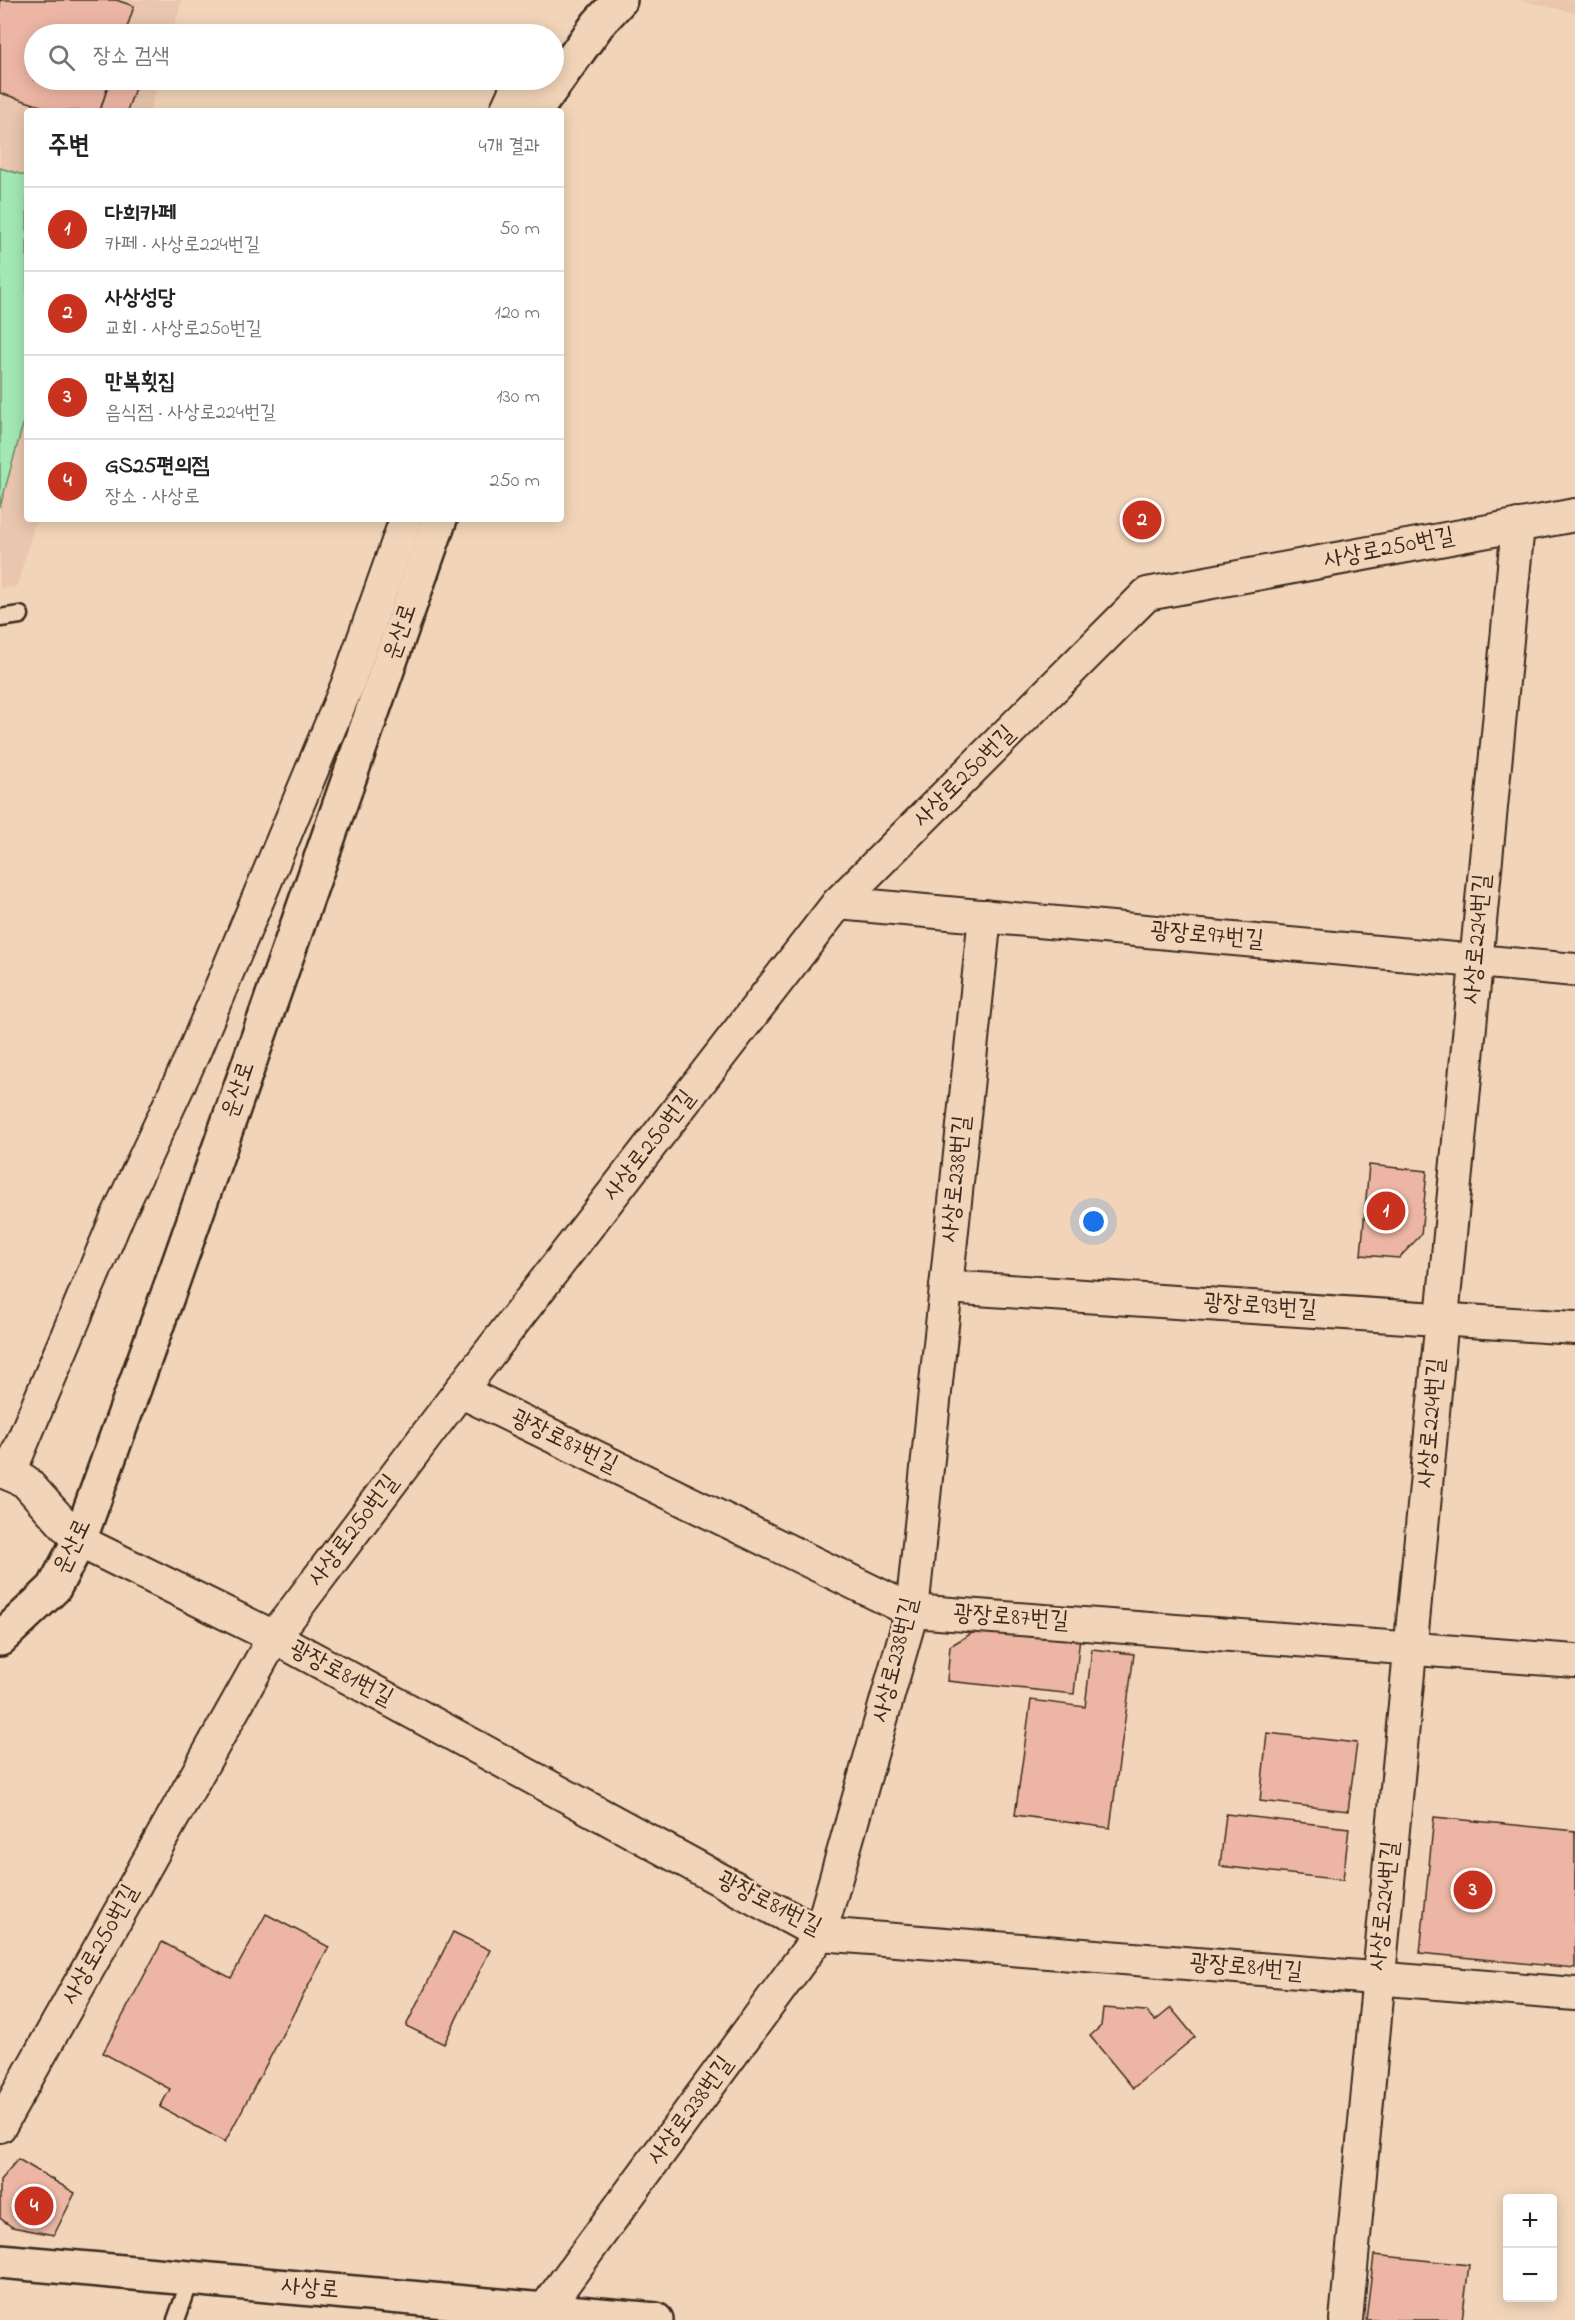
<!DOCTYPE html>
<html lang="ko">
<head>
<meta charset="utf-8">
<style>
  body { margin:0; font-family:"Indie Flower","Poor Story",sans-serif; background:#f6f6f6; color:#222 }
  .controls { position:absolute; right:18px; bottom:18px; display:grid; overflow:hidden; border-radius:6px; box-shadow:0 3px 15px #0003 }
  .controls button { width:54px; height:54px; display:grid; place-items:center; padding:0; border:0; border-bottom:2px solid #e0e0e0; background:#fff; color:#222; font:30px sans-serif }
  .you { position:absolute; left:1094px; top:1222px; width:21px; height:21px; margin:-15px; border:4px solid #fff; border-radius:50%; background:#1a73e8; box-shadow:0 0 0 9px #1a73e833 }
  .badge { display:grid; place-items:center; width:39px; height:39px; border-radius:50%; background:#c8321e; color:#fff; font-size:20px; font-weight:700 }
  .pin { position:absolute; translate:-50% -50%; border:3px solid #fff; box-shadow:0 2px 6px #0006 }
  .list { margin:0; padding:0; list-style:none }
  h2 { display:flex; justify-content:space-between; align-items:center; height:78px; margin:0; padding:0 24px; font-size:26px }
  h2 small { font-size:20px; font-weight:400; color:#767676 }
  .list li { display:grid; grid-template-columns:39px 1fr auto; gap:18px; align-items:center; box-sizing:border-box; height:84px; padding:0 24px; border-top:2px solid #e0e0e0 }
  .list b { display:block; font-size:22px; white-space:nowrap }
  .list p { margin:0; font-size:20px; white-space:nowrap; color:#767676 }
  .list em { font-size:20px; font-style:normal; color:#767676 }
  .icon { flex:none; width:33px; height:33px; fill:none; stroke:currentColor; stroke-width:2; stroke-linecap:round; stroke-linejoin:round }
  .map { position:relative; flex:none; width:1575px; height:2320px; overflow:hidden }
  .search { position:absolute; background:#fff; box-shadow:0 3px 15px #0003; left:24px; top:24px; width:540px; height:66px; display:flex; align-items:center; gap:15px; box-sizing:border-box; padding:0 21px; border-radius:33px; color:#767676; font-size:22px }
  .panel { position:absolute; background:#fff; box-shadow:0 3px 15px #0003; left:24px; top:108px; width:540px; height:414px; border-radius:6px }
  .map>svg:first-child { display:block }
</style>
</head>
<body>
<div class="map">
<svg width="1575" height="2320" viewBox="0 0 1575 2320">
  <rect width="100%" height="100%" fill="#f2d5b9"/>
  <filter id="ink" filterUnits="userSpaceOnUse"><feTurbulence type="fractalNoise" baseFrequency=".0167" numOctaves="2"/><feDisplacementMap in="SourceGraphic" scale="12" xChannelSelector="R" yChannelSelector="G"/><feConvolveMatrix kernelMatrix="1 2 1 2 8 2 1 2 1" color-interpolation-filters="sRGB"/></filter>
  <g filter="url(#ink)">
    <g fill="#e9c6ad">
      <polygon points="0,0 182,0 172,34 34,34 34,80 159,80 150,111 27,111 27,519 36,519 17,586 0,589"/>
      <polygon points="1520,0 1575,0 1575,13"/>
    </g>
    <polygon fill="#a2e8b5" stroke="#6e896a" stroke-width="1.5" points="0,168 27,176 27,410 0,507"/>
    <g fill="#edb6a4" stroke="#3b2a1e" stroke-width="1.5">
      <polygon points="0,0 116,0 134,6 125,34 34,34 34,80 110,80 100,111 56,111 0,93"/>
      <polygon points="110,80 138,80 127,111 100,111"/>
      <polygon points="1369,1165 1427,1171 1421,1235 1399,1258 1361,1255"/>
      <polygon points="984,1626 1080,1636 1074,1694 947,1681 950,1646"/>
      <polygon points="1092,1649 1134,1654 1110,1828 1015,1815 1031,1700 1085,1707"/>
      <polygon points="1267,1733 1357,1743 1348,1811 1260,1801"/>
      <polygon points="1226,1814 1349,1828 1343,1880 1220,1866"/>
      <polygon points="1434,1817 1575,1831 1575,1968 1420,1953"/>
      <polygon points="266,1914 329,1947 225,2142 160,2107 170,2089 103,2053 162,1942 231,1978"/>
      <polygon points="453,1932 490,1950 444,2044 406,2026"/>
      <polygon points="1103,2008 1146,2011 1155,2021 1171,2008 1195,2037 1133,2088 1090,2036 1101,2026"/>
      <polygon points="18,2159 75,2193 54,2235 12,2227 0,2218 0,2180"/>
      <polygon points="1374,2255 1469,2265 1462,2320 1366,2320"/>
    </g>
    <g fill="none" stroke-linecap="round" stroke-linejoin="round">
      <defs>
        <g id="service">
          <polyline points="0,618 20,615"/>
          <polyline points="176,2320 191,2278"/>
        </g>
        <g id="minor">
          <polyline points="506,111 518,85"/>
          <polyline points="838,903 1575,970"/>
          <polyline points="946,1287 1575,1328"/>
          <polyline points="460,1391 912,1611 1575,1661"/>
          <polyline points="0,1470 25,1481 79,1541 274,1637 820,1934 1575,1994"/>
          <polyline points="9,1474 118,1215 193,1054 284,837 347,686 406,519"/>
          <polyline points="0,2126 274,1637 460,1391 838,903 1147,594 1575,515"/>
          <polyline points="545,2309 820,1934 912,1611 985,916"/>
          <polyline points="1346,2320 1518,525"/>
        </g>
        <g id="secondary">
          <polyline points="535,111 598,24 620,0"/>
          <polyline points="0,1639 54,1588 79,1541 172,1283 440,519"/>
          <polyline points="0,2261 656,2320"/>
        </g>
      </defs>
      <use href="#service" stroke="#3b2a1e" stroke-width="21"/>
      <use href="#minor" stroke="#3b2a1e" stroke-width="36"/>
      <use href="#secondary" stroke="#3b2a1e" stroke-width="38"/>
      <use href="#service" stroke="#f2d5b9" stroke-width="16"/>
      <use href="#minor" stroke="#f2d5b9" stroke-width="32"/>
      <use href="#secondary" stroke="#f2d5b9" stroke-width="33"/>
    </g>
  </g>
  <g text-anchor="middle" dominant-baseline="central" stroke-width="5" stroke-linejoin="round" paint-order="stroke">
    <g font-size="24" fill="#3b2a1e" stroke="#f2d5b9">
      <text transform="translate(1389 549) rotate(-11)">사상로250번길</text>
      <text transform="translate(401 632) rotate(-71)">운산로</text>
      <text transform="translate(965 777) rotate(-45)">사상로250번길</text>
      <text transform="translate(1207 936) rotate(5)">광장로97번길</text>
      <text transform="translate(1478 939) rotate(-85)">사상로224번길</text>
      <text transform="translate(239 1090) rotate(-71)">운산로</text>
      <text transform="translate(650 1146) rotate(-52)">사상로250번길</text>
      <text transform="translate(957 1179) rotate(-84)">사상로238번길</text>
      <text transform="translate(1260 1307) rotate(4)">광장로93번길</text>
      <text transform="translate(1432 1423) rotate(-85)">사상로224번길</text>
      <text transform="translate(564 1442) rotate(26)">광장로87번길</text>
      <text transform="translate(354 1531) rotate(-53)">사상로250번길</text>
      <text transform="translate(73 1547) rotate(-65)">운산로</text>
      <text transform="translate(1011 1618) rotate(4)">광장로87번길</text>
      <text transform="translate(896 1660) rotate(-76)">사상로238번길</text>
      <text transform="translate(341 1674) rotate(28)">광장로81번길</text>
      <text transform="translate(769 1904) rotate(27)">광장로81번길</text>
      <text transform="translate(1385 1906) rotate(-84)">사상로224번길</text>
      <text transform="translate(101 1945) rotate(-61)">사상로250번길</text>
      <text transform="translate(1246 1968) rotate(5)">광장로81번길</text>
      <text transform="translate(691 2111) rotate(-54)">사상로238번길</text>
      <text transform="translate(310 2289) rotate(5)">사상로</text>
    </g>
  </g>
</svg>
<div class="controls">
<button>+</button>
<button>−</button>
</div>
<div class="you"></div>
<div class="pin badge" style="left:1386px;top:1211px">1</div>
<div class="pin badge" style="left:1142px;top:520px">2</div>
<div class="pin badge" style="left:1473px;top:1890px">3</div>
<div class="pin badge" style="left:34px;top:2206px">4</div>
<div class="search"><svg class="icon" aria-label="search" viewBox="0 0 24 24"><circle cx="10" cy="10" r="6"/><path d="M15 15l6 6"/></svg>장소 검색</div>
<section class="panel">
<h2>주변<small>4개 결과</small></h2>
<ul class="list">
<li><span class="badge">1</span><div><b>다희카페</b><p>카페 · 사상로224번길</p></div><em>50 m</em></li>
<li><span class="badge">2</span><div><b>사상성당</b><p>교회 · 사상로250번길</p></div><em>120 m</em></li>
<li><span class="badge">3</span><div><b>만복횟집</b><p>음식점 · 사상로224번길</p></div><em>130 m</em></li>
<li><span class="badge">4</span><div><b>GS25편의점</b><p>장소 · 사상로</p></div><em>250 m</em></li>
</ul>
</section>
</div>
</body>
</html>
